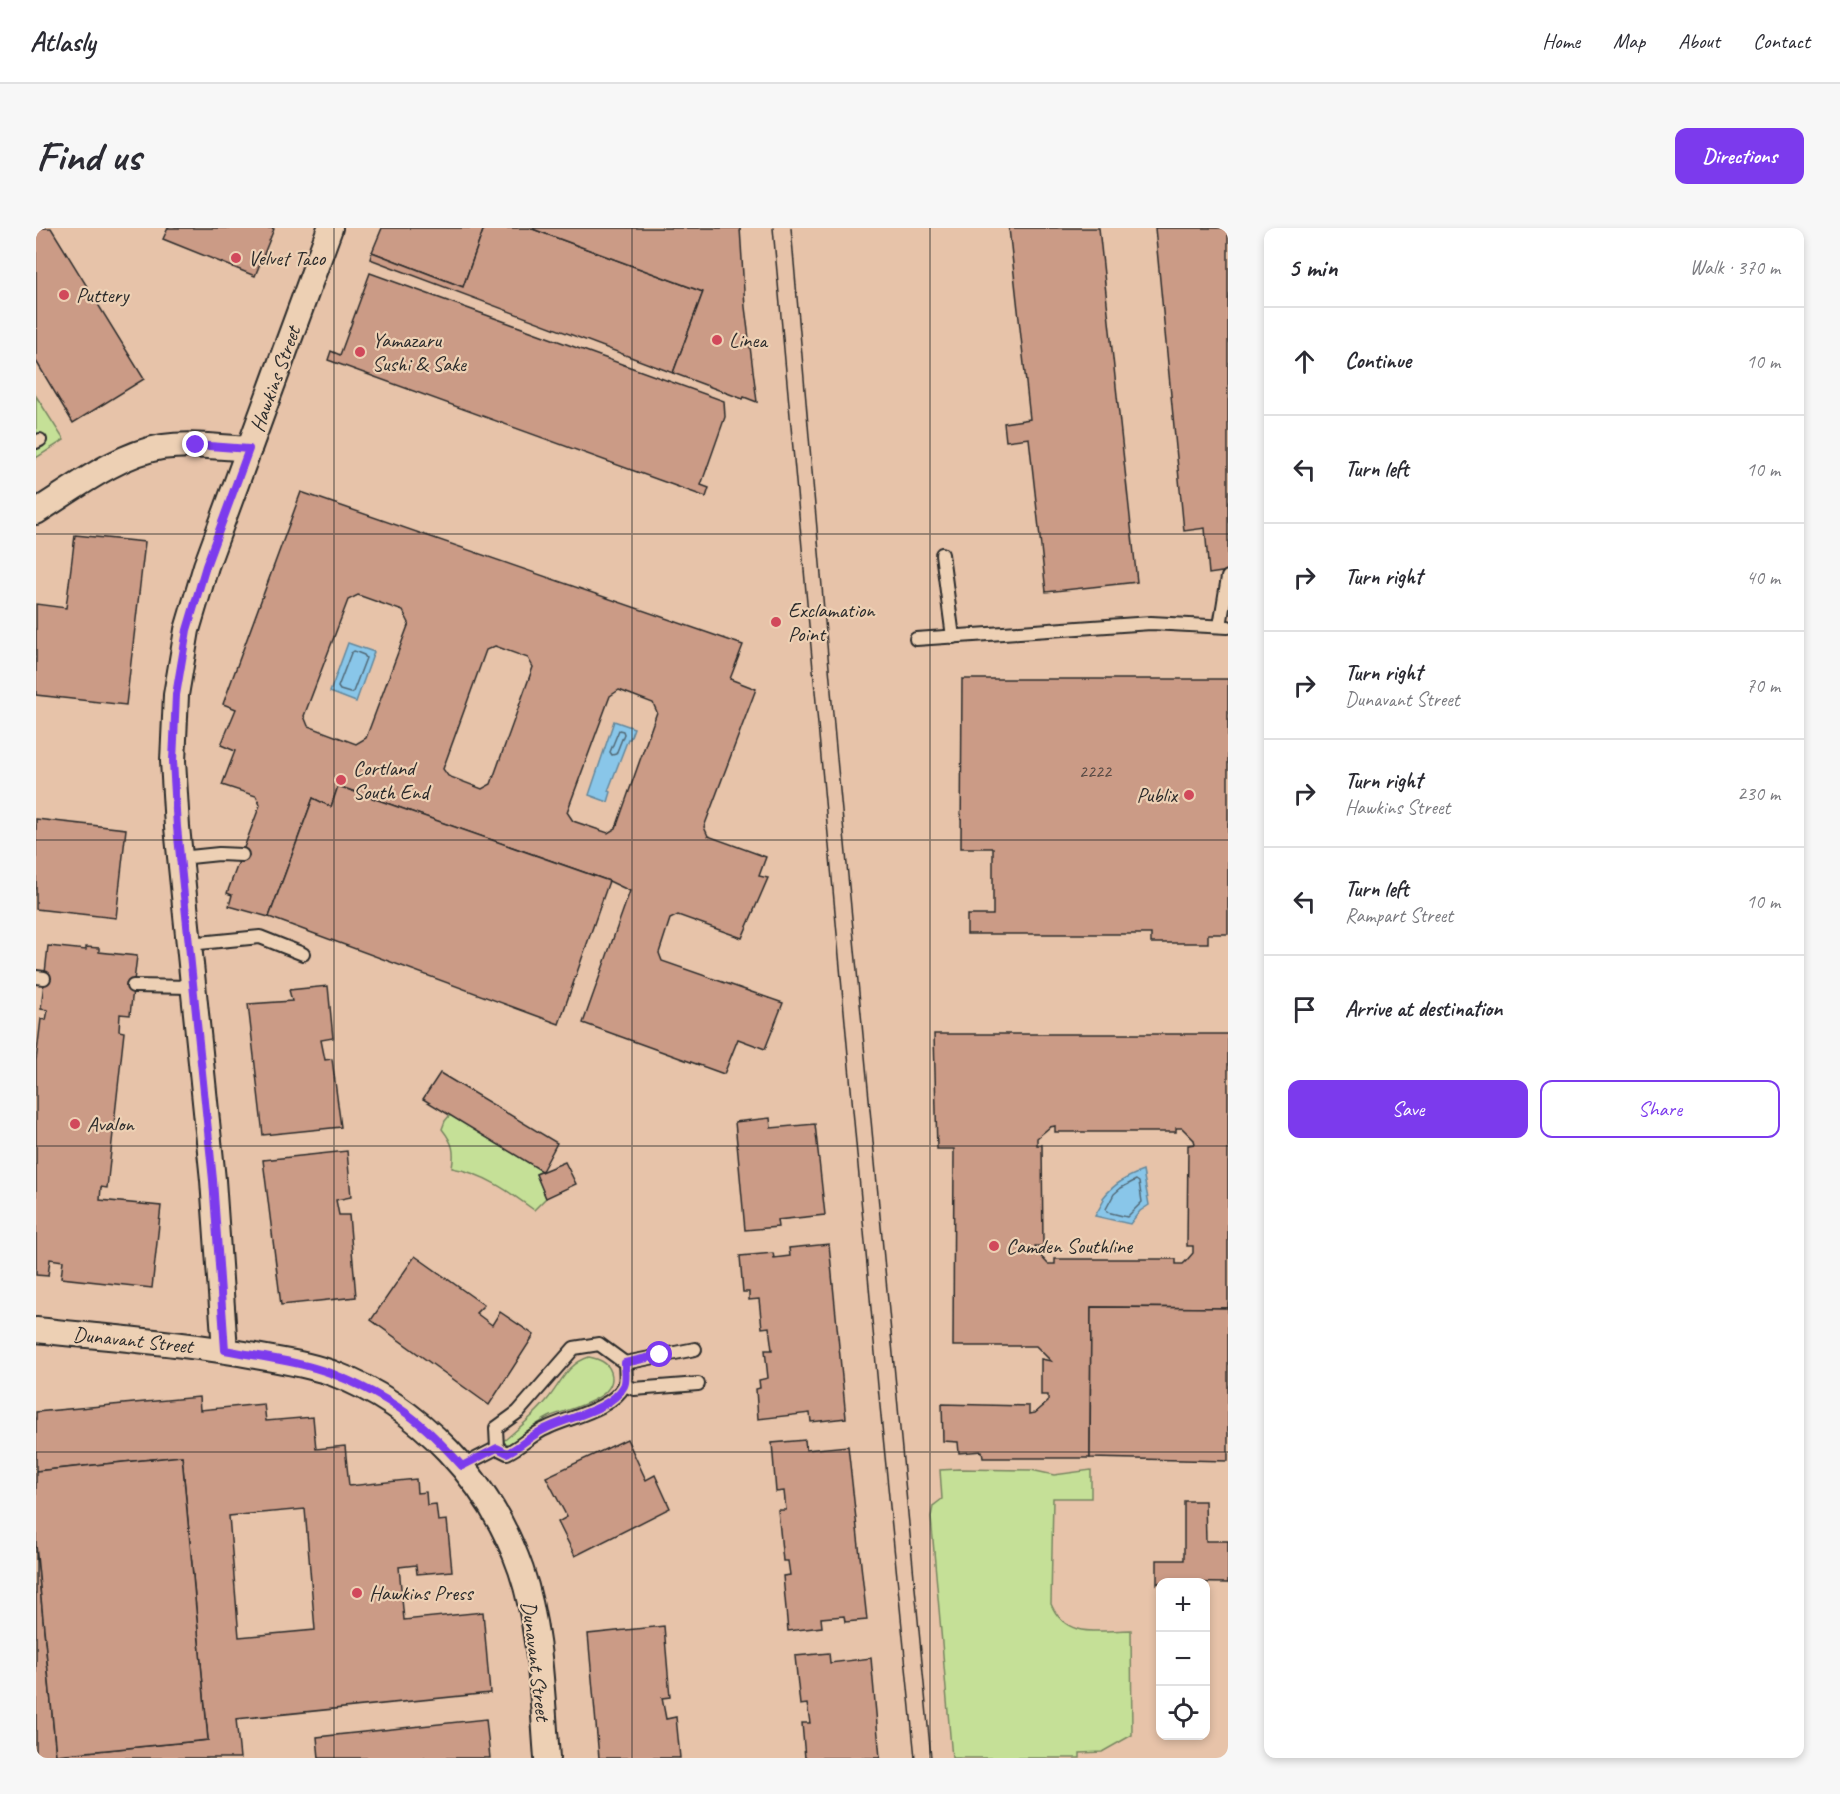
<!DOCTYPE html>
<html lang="en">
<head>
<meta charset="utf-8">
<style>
  body { margin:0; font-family:Caveat,sans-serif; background:#f7f7f7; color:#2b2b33 }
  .controls { position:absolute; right:18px; bottom:18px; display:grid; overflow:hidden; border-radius:12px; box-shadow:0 3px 9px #0003 }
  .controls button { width:54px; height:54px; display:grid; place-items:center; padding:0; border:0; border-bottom:2px solid #e1e1e2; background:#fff; color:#2b2b33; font:30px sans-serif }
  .stop { position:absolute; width:18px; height:18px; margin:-14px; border:4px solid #7c3aed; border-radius:50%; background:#fff }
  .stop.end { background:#7c3aed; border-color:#fff; box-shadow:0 2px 6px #0008 }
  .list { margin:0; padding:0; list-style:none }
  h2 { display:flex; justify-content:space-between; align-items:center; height:78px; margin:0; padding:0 24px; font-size:26px }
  h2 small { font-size:20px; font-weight:400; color:#7c7c81 }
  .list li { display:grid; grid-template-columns:39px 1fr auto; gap:18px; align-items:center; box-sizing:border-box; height:108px; padding:0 24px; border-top:2px solid #e1e1e2 }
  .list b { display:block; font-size:22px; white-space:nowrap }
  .list p { margin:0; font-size:20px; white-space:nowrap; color:#7c7c81 }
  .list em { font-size:20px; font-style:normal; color:#7c7c81 }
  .actions { display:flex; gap:12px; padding:18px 24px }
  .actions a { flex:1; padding:14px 0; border:2px solid #7c3aed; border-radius:12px; text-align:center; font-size:21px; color:#7c3aed }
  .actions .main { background:#7c3aed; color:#fff }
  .icon { flex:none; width:33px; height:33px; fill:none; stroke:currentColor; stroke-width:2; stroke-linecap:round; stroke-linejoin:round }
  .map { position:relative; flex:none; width:1192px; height:1530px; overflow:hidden; border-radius:12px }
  header { display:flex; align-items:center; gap:36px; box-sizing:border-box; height:84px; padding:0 30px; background:#fff; border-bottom:2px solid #e1e1e2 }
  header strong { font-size:28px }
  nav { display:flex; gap:33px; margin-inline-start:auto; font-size:21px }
  .intro { display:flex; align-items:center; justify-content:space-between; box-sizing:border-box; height:144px; padding:0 36px }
  h1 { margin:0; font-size:42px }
  .button { padding:15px 27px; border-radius:12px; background:#7c3aed; color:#fff; font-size:21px; font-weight:700 }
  main { display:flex; gap:36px; padding:0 36px }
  aside { flex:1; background:#fff; border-radius:12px; box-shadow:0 3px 9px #0003 }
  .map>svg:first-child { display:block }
</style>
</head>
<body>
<header>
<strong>Atlasly</strong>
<nav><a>Home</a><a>Map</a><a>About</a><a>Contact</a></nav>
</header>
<div class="intro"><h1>Find us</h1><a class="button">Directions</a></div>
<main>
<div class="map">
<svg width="1192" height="1530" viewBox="0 0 1192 1530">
  <rect width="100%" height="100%" fill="#e7c3a9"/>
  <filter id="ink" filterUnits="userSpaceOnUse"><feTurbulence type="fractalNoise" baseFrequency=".0167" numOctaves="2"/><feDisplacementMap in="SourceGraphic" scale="12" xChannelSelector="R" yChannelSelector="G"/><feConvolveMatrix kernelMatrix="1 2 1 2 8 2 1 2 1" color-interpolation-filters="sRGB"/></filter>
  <g filter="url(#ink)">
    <g fill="#c5e097" stroke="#788661" stroke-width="1.5">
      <polygon points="0,168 28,212 0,230"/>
      <path d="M414 887 506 943 500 946 510 970 498 982C474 964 447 945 416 940 419 923 417 915 406 901L409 893Z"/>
      <path d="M553 1129C562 1131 572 1134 575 1144 584 1172 530 1181 513 1189 499 1196 487 1207 475 1216L472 1217 467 1213 470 1211C484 1199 499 1187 511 1172 525 1155 531 1136 553 1129Z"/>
      <path d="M923 1241 995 1242 1018 1247 1055 1242V1270H1017L1015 1376C1030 1412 1063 1402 1095 1402L1096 1507 1066 1524 1044 1525V1530H916L895 1289 897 1278 906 1271 904 1242Z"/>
    </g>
    <g fill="#89c6e9" stroke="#63889d" stroke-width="1.5">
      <polygon points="312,415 338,424 320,474 294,464"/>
      <polygon points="578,493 598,500 594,511 592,511 572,563 575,564 572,574 553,567"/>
      <path d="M1107 943 1113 977 1104 983 1094 996 1059 988 1068 972 1067 970C1078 956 1090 949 1107 943Z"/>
    </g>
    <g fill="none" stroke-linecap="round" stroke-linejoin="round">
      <g stroke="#516977" stroke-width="1.5">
        <polygon points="318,423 328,427 330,430 317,464 314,465 304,462 302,459 315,425"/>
        <polygon points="583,502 587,503 588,506 580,526 576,527 574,524"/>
        <polygon points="1100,952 1103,954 1106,974 1091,989 1071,984 1070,981 1078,966 1085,960"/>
      </g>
    </g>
    <g fill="#cb9b86" stroke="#2b2b2b" stroke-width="1.5" fill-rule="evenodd">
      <polygon points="0,0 15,0 108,151 37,195 0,133"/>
      <polygon points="132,0 235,0 238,1 219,48 127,11"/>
      <polygon points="346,0 448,0 427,59 336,24"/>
      <polygon points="448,0 494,0 667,64 637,145 334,31 336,24 427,59"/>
      <polygon points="494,0 704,0 709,79 721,174 708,169 707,171 637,145 667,64"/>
      <polygon points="973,0 1063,0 1101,354 1010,364 993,210 970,213 968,195 994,191"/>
      <polygon points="1119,0 1192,0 1192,343 1173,346 1169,300 1148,303"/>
      <polygon points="334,45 688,173 689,189 665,257 673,260 670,269 292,132 295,123 304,127"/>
      <path d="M265 264 707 417 694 451 720 461 668 599 672 608 730 629 723 648 732 650 706 710 642 687 634 691 623 725 626 733 747 775 729 821 702 811 688 846 547 795 594 663 573 653 302 558 295 579 277 570 233 689 193 678 196 667 191 665 224 577 220 568 186 557 199 523 185 517 200 481 187 476ZM322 367 367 383 373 395 330 510 320 516 272 498 268 488 312 372ZM459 418 492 430 497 439 455 556 446 561 412 548 407 541 450 422ZM583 462 617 475 621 484 580 600 572 605 537 593 531 584 574 468Z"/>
      <polygon points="39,307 109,314 90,477 0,467 0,376 30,380"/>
      <polygon points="926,451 1192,451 1192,706 1172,706 1172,715 1115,715 1115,706 931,706 931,687 957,687 957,620 925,620"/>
      <polygon points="302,558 573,653 523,796 233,689 277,570 295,579"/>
      <polygon points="0,591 90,601 80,690 0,681"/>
      <polygon points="12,718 50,722 50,719 63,720 63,724 101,728 94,787 84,786 83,803 88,804 71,960 65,959 64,972 125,978 116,1060 25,1050 27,1033 14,1031 12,1048 0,1047 0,833 5,791 10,792 12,782 5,781"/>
      <polygon points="292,758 297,810 285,812 289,832 296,831 305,899 227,907 212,776 256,773 253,762"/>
      <path d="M898 806H1192V1080L1055 1079 1054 1230H947L946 1223 923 1225 922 1214 907 1213 906 1176 993 1178V1186L999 1185 1012 1174V1167H1005V1131L1015 1133 1000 1118H917L918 921H901ZM1019 898V904H1140V900H1146L1158 912 1159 916 1152 917 1151 1018H1157V1025L1151 1032 1147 1036H1140V1031H1019V1036H1012L1000 1023 999 1018H1007L1006 917H1001V910L1014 899Z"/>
      <polygon points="404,845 521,915 506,943 387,871"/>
      <polygon points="734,890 735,900 779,896 789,987 741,992 742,999 709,1002 699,894"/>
      <polygon points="311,923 315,969 300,972 303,987 313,987 320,1069 245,1077 227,932"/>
      <polygon points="529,934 540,956 510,970 500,946"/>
      <polygon points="793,1016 810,1190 775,1194 774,1185 722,1191 720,1161 724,1160 723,1152 732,1150 729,1122 736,1122 733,1099 726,1100 723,1071 713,1072 713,1064 707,1064 704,1028 737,1025 738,1030 754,1028 753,1020"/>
      <polygon points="379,1028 448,1077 440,1085 456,1097 464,1084 498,1107 453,1177 335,1092"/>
      <polygon points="1055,1079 1192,1080 1192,1233 1054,1230"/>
      <path d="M163 1169 164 1182 228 1176 230 1193 277 1189 280 1221 309 1218 313 1258 380 1251 381 1265 390 1264 391 1277 400 1276 402 1293 411 1292 416 1343 381 1346 380 1337 363 1339 368 1392 447 1384 454 1465 200 1491 204 1530H0V1317L20 1527 172 1512 146 1228 0 1243V1184ZM269 1281 279 1402 203 1409 193 1288Z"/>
      <polygon points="591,1211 610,1252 619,1247 634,1280 539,1328 522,1294 531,1289 510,1249"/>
      <polygon points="769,1212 770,1222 812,1218 831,1392 809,1394 808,1388 785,1390 786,1399 752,1403 747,1348 754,1347 752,1333 747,1333 742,1282 750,1282 748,1263 740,1264 736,1215"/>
      <polygon points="146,1228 172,1512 20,1527 0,1317 0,1243"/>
      <polygon points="1148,1273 1169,1273 1170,1313 1192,1313 1192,1355 1124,1354 1121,1356 1121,1332 1148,1332"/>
      <polygon points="628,1398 634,1469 626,1470 630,1491 640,1489 644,1530 563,1530 552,1406"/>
      <polygon points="793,1425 794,1435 835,1430 844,1530 769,1530 766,1495 774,1495 771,1476 764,1477 759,1428"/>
      <polygon points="450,1491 454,1530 283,1530 281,1509"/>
    </g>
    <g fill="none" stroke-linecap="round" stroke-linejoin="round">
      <defs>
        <g id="lane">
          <polyline points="0,214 4,212"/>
          <polyline points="906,326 917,409"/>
          <polyline points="1184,398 1192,349"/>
          <polyline points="880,411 1115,395 1192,399"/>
          <polyline points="144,630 183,626 206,627"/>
          <polyline points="153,716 224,709 267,726"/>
          <polyline points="0,749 8,750"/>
          <polyline points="97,758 157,759"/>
          <path d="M563 1116 589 1135C589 1141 591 1152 588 1158 575 1182 533 1189 511 1200 496 1206 486 1218 471 1225L461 1220 460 1200 482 1184 538 1120Z"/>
          <polyline points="589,1135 659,1121"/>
          <polyline points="589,1157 598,1161 662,1156"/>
          <polyline points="426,1238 461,1220"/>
        </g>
        <g id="street">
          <path d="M0 284C37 261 82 226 126 219 155 215 184 219 213 221"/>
          <path d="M0 1102C75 1110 151 1115 225 1129 249 1133 273 1137 296 1145 384 1178 454 1253 485 1342 505 1401 506 1468 511 1530"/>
          <polyline points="189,1122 177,952 141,599 137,533 140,467 151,402 170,338 294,0"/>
        </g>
      </defs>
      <use href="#lane" stroke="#2b2b2b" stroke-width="16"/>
      <use href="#street" stroke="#2b2b2b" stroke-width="28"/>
      <use href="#lane" stroke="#edd0b4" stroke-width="12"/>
      <use href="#street" stroke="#edd0b4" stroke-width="24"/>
      <g stroke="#2b2b2b" stroke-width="1.5">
        <polyline points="737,0 842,1158 879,1530"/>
        <polyline points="755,0 799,509 895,1530"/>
      </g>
    </g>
  </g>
  <g fill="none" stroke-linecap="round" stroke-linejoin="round" filter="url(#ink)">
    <path stroke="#7c3aed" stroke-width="8" d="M160 217 213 221 170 338 151 402 140 467 137 533 141 599 177 952 189 1122C224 1129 263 1133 297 1146 330 1159 365 1178 391 1202 403 1213 415 1226 426 1238L461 1220 471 1225C486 1218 496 1206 511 1200 533 1189 575 1182 588 1158 591 1152 589 1141 589 1135L624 1127"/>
  </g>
  <path fill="none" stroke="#2b2b2b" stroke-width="1.5" stroke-opacity="0.55" d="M298 0V1530M596 0V1530M894 0V1530M0 306H1192M0 612H1192M0 918H1192M0 1224H1192"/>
  <g fill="#d1495b" stroke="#edd0b4" stroke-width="2">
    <circle cx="200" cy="30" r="6"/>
    <circle cx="28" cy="67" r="6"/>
    <circle cx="681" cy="112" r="6"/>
    <circle cx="324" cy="124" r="6"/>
    <circle cx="740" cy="394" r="6"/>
    <circle cx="305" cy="552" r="6"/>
    <circle cx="1153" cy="567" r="6"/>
    <circle cx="39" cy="896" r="6"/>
    <circle cx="958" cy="1018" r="6"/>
    <circle cx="321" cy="1365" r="6"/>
  </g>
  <g text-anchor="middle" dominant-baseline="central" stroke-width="4.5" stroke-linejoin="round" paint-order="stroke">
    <g font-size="18" fill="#534742">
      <text x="1059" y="543">2222</text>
    </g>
    <g font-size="21" fill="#2b2b2b" stroke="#edd0b4" text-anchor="start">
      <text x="212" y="30">Velvet Taco</text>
      <text x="40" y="67">Puttery</text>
      <text x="336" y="112">Yamazaru<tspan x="336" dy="24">Sushi &amp; Sake</tspan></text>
      <text x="693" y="112">Linea</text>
      <text x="752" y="382">Exclamation<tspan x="752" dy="24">Point</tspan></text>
      <text x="317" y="540">Cortland<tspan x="317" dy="24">South End</tspan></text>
      <text x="1141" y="567" text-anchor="end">Publix</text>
      <text x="51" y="896">Avalon</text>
      <text x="970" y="1018">Camden Southline</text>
      <text x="333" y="1365">Hawkins Press</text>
    </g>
    <g font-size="21" fill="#2b2b2b" stroke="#edd0b4">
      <text transform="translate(239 151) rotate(-70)">Hawkins Street</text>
      <text transform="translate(97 1112) rotate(6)">Dunavant Street</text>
      <text transform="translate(500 1433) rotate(83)">Dunavant Street</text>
    </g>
  </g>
</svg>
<div class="controls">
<button>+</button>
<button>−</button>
<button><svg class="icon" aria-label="locate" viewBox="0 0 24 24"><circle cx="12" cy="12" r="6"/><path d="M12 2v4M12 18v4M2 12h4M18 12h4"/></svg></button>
</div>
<div class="stop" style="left:624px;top:1127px"></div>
<div class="stop end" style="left:160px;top:217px"></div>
</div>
<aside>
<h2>5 min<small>Walk · 370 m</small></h2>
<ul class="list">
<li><svg class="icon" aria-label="ahead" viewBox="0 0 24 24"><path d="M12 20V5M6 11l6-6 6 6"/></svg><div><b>Continue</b></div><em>10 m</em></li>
<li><svg class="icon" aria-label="left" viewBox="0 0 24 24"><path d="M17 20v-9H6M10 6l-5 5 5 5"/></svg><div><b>Turn left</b></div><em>10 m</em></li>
<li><svg class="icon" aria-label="right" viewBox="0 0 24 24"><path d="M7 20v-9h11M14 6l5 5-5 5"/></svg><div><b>Turn right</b></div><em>40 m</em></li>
<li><svg class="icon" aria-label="right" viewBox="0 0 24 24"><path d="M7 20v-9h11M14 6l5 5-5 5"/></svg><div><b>Turn right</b><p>Dunavant Street</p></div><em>70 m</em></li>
<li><svg class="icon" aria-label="right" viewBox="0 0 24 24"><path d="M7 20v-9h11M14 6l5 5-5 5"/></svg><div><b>Turn right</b><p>Hawkins Street</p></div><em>230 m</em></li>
<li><svg class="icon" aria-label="left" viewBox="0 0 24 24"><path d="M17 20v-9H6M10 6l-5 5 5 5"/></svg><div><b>Turn left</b><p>Rampart Street</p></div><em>10 m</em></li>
<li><svg class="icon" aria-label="arrive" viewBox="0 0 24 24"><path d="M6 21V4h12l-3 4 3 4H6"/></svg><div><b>Arrive at destination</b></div></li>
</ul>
<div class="actions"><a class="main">Save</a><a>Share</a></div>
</aside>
</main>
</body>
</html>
